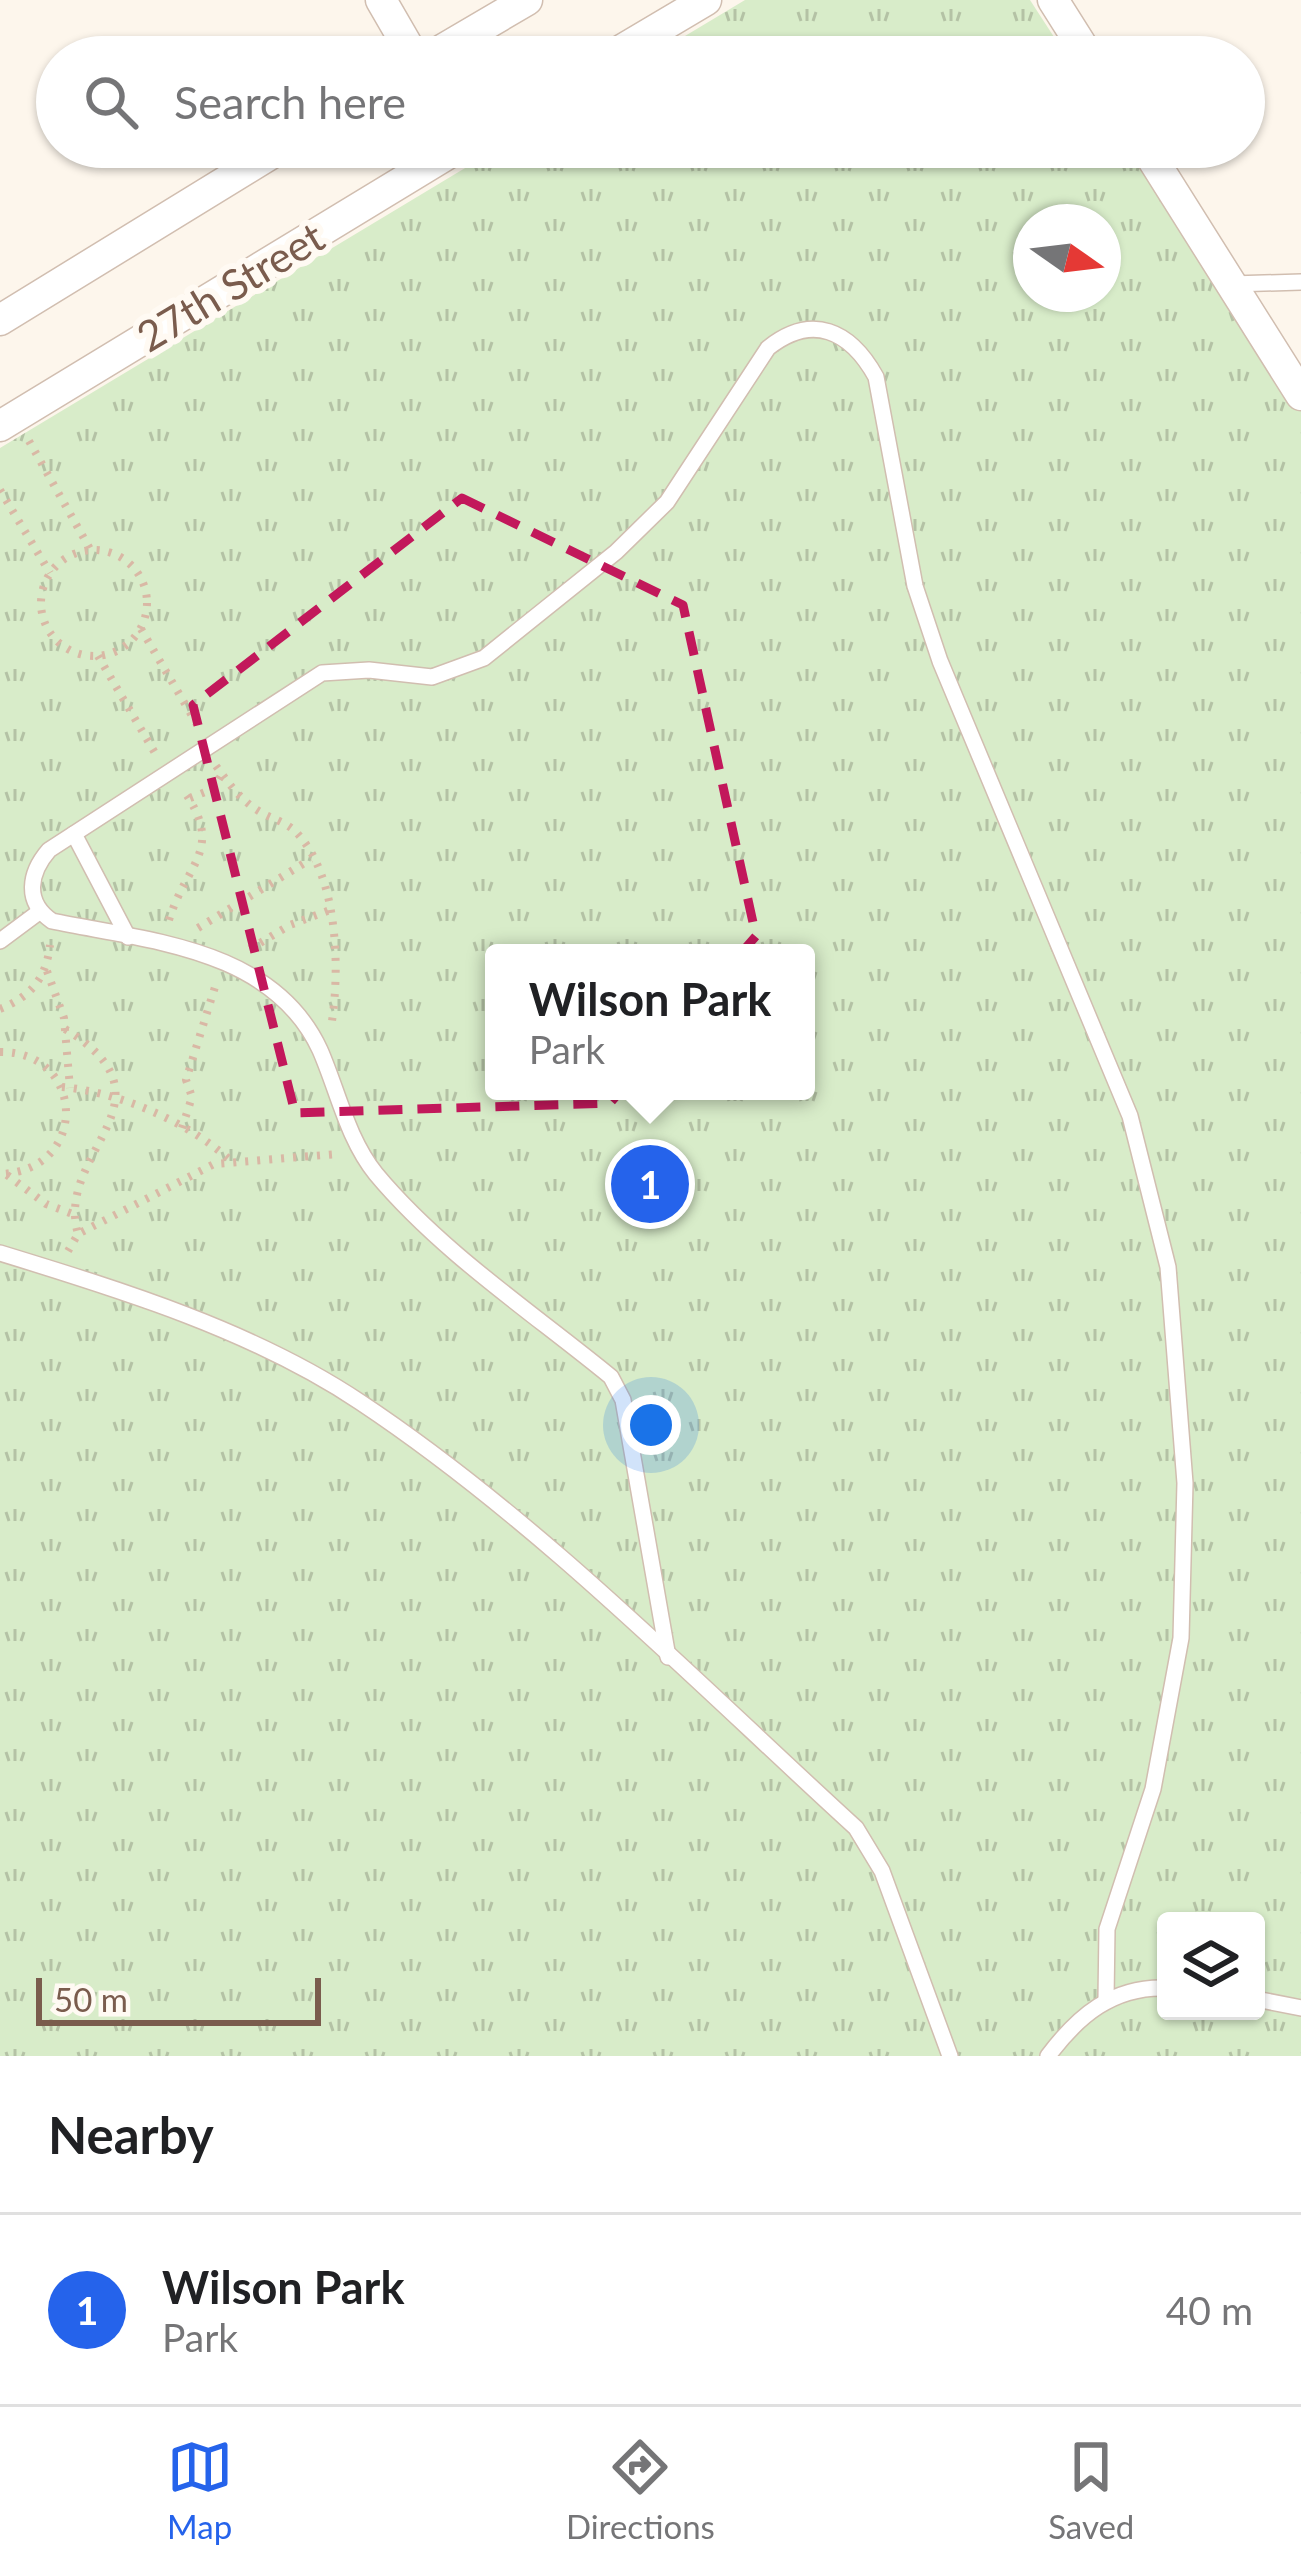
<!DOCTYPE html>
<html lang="en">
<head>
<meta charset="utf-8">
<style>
  body { margin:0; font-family:Lato,sans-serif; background:#f6f6f6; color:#202124 }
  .controls { position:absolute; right:36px; bottom:36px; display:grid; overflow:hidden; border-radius:12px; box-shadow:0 3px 9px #0004 }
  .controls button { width:108px; height:108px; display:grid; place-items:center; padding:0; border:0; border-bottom:3px solid #e0e0e0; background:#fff; color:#202124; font:60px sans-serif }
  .compass { position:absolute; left:1013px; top:204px; width:108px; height:108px; border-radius:50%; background:#fff; box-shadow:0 3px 9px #0004; rotate:104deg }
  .scale { position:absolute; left:36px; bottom:30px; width:285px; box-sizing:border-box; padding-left:12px; border:6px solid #7a5c4d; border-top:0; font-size:33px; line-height:42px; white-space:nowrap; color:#7a5c4d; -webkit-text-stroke:9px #fffaf3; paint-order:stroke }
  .you { position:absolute; left:651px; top:1425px; width:42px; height:42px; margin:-30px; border:9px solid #fff; border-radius:50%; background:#1a73e8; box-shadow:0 0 0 18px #1a73e833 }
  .badge { display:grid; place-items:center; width:78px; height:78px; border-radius:50%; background:#2563eb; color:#fff; font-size:39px; font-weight:700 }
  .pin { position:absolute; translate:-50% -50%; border:6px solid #fff; box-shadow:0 3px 12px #0006 }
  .popup { position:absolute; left:485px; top:944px; width:330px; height:156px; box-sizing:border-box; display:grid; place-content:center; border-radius:12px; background:#fff; filter:drop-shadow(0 3px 9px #0005); font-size:39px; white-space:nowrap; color:#757577 }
  .popup b { font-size:45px; color:#202124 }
  .popup::after { content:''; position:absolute; left:50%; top:100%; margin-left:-24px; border:24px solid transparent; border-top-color:#fff }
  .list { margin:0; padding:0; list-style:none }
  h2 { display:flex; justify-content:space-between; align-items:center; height:156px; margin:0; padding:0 48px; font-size:51px }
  h2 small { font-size:39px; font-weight:400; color:#757577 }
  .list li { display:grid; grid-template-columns:78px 1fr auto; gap:36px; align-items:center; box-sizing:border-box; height:192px; padding:0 48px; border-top:3px solid #e0e0e0 }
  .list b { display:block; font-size:45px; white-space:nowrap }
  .list p { margin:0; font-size:39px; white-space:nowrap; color:#757577 }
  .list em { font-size:39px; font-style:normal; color:#757577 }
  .icon { flex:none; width:66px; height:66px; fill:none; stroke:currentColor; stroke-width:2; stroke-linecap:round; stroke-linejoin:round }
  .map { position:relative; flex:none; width:1301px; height:2056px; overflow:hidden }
  .search { position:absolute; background:#fff; box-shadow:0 3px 9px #0004; left:36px; right:36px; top:36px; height:132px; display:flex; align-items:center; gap:30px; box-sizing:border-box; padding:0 42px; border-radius:66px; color:#757577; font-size:45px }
  .sheet { height:348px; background:#fff }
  nav { display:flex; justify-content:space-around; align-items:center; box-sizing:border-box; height:168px; border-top:3px solid #e0e0e0; background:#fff; font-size:33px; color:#757577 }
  nav a { display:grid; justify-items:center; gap:6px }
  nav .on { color:#2563eb }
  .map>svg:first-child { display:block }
</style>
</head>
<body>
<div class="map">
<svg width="1301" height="2056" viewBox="0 0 1301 2056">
  <defs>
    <pattern id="park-tufts" width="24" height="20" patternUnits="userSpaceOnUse" patternTransform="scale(3)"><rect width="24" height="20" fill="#d8ecc9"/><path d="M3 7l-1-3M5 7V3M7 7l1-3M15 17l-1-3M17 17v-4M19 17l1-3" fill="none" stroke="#b4c2a5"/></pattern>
  </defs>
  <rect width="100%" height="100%" fill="#fdf6ec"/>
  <g fill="url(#park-tufts)" fill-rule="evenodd">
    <polygon points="745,0 1030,0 1067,57 650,57"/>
    <path d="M500 147H1127L1301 410V2056H0V448ZM1031 222H1103V294H1031ZM494 953H806V1091H494ZM1166 1921H1256V2011H1166Z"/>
  </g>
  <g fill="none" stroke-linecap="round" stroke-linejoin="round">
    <defs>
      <g id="service">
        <polyline points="1232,284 1301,282"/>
        <polyline points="74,834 128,937"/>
        <polyline points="0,941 39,912"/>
        <path d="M0 1253C121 1290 254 1331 360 1402 539 1521 697 1683 856 1828L882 1871 950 2056"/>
        <path d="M668 1657 623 1400 611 1377C533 1313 441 1252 376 1174 347 1138 338 1091 320 1050 273 948 148 941 52 921 24 902 29 873 49 850L322 673 369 670 432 677 484 658 616 552 667 502 768 348C812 313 850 330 876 377L915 586 940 661 1130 1116 1168 1267 1185 1483 1181 1638 1153 1789 1107 1929 1106 1999"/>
        <polyline points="1256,1999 1301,2008"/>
        <path d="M1048 2056C1078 2016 1113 1986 1166 1988"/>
      </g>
      <g id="minor">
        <polyline points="381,0 414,57"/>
        <polyline points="1053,0 1089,57"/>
        <polyline points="430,57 527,0"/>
        <polyline points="610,57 706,0"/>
        <polyline points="1145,147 1301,395"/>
        <polyline points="0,320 282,147"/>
        <polyline points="0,426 459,147"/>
      </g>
    </defs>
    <use href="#service" stroke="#d1beb0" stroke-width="18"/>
    <use href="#minor" stroke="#d1beb0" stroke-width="33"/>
    <g stroke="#d9b8a5" stroke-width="8" stroke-dasharray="3 9" stroke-linecap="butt">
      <polyline points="29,441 90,549"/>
      <polyline points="0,490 50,573"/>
      <circle cx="94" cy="603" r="53"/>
      <polyline points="141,629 198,726"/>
      <polyline points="98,656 155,753"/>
      <path d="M216 766C230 785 241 801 262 813 273 819 285 822 295 831 338 874 340 966 332 1021"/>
      <polyline points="190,798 213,789 222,774"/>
      <path d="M169 920C187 861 226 850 182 788"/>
      <polyline points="198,928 311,859"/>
      <polyline points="250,949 290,925 330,910"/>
      <polyline points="47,971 64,1018 70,1088"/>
      <path d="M0 1009C32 996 46 978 50 945"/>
      <path d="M65 1029C183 1101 54 1151 78 1234"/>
      <path d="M0 1052C86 1051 90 1171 0 1174"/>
      <path d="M62 1087C119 1092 188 1122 230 1160"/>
      <polyline points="182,1128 192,1097 186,1080 215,987"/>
      <polyline points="7,1175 46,1204 75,1215"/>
      <polyline points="68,1251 78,1234 214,1164 337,1154"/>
    </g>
    <use href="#service" stroke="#fff" stroke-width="15"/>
    <use href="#minor" stroke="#fff" stroke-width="30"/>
  </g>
  <path fill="none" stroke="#c2185b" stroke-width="9" stroke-dasharray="24 15" stroke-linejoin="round" d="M462 498 683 605 756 936 610 1103 295 1113 193 705Z"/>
  <g text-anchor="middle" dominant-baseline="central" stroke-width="12" stroke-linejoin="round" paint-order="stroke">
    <g font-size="42" fill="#7a5c4d" stroke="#fffaf3">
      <text transform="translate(230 286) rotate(-31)">27th Street</text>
    </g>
  </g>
</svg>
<div class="controls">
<button><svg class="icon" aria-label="layers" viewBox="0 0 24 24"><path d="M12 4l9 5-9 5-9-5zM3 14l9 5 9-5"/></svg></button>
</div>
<svg class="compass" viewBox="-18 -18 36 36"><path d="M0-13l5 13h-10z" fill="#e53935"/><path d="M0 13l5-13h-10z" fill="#757577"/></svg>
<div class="scale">50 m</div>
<div class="you"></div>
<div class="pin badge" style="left:650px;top:1184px">1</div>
<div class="popup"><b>Wilson Park</b>Park</div>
<div class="search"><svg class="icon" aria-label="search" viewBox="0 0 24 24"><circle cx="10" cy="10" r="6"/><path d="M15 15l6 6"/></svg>Search here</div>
</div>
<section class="sheet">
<h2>Nearby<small></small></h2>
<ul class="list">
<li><span class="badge">1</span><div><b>Wilson Park</b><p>Park</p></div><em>40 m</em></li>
</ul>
</section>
<nav>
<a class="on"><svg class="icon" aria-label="map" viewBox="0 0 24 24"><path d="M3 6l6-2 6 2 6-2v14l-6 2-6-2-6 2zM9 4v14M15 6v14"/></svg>Map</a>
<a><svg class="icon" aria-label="directions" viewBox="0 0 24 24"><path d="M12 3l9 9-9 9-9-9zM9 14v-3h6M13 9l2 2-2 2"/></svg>Directions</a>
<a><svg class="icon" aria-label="saved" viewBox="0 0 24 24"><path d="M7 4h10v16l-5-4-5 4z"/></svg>Saved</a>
</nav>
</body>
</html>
